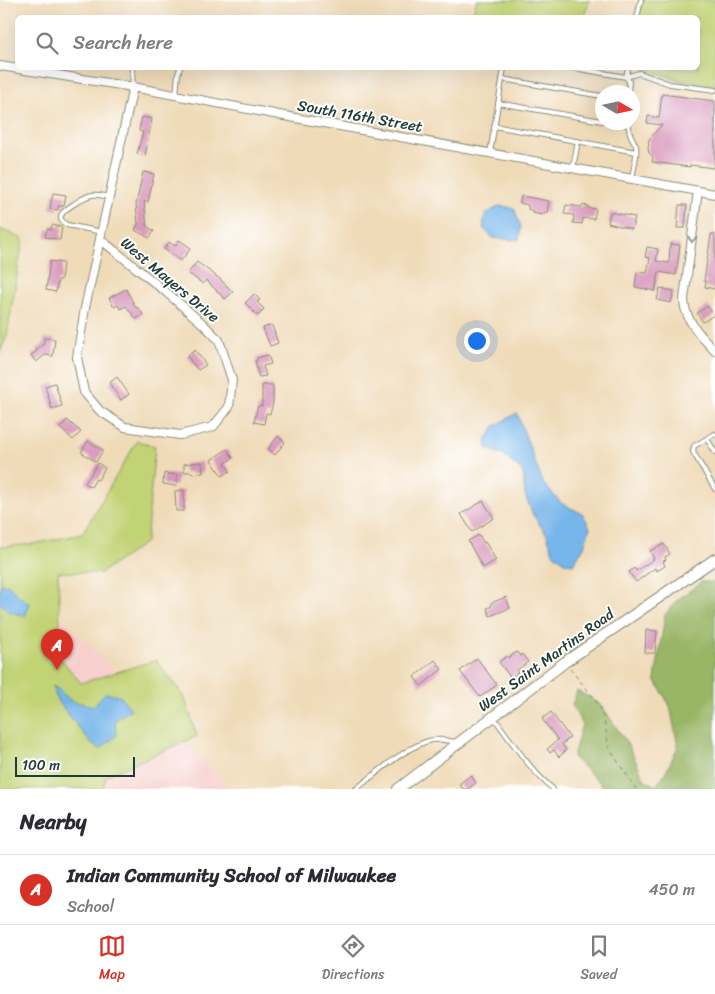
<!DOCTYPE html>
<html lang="en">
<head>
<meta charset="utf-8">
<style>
  body { margin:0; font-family:Sriracha,sans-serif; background:#f2f2f3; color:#2b2b33 }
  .compass { position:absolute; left:595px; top:85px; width:45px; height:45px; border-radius:50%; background:#fff; box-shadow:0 5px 20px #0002; rotate:99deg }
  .scale { position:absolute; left:15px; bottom:12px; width:120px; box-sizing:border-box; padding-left:5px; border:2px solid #1f3d34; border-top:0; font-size:14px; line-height:18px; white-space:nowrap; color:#1f3d34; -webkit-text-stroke:4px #fff; paint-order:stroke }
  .you { position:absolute; left:476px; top:340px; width:18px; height:18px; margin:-12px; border:4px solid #fff; border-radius:50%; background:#1a73e8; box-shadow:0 0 0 8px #1a73e833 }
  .badge { display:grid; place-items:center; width:32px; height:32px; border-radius:50%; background:#d93025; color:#fff; font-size:16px; font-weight:700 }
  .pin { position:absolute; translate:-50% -41px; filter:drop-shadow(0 1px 2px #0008) }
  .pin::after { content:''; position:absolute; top:26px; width:18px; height:15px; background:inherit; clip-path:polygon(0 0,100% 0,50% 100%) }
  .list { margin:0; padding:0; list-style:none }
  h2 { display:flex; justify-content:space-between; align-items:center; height:65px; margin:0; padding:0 20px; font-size:21px }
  h2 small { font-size:16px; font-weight:400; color:#7c7c81 }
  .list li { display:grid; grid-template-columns:32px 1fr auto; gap:15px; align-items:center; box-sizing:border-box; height:70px; padding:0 20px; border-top:1px solid #e1e1e2 }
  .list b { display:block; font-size:19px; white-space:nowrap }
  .list p { margin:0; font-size:16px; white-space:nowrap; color:#7c7c81 }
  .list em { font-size:16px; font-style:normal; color:#7c7c81 }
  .icon { flex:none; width:28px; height:28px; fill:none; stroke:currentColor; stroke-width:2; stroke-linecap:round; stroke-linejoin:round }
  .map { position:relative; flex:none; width:715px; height:789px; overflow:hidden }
  .search { position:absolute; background:#fff; box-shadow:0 5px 20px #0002; left:15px; right:15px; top:15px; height:55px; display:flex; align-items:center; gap:12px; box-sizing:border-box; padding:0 18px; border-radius:8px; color:#7c7c81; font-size:19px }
  .sheet { height:135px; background:#fff }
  nav { display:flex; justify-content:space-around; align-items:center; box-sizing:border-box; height:70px; border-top:1px solid #e1e1e2; background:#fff; font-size:14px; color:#7c7c81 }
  nav a { display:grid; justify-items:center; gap:2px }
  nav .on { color:#d93025 }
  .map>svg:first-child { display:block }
</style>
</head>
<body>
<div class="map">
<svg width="715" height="789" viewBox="0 0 715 789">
  <rect width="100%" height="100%" fill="#fff"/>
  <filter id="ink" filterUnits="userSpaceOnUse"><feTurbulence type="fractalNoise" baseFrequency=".02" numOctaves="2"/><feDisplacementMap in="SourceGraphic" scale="10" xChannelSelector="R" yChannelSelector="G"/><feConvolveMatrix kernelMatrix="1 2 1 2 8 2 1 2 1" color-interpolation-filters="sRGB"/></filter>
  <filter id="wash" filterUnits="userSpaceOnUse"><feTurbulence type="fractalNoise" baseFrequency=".0096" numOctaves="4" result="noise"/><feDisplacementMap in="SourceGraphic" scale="20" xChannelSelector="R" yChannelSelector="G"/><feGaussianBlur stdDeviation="1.12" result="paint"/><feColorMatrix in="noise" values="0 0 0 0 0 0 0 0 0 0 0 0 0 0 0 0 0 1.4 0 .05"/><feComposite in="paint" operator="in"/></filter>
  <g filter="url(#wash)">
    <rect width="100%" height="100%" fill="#f0dbb9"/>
    <polygon fill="#f7d0ce" points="0,555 229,786 224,789 0,789"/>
    <g fill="#c2d375" stroke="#708854">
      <polygon points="477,0 589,0 584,17 471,17"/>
      <polygon points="643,0 715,0 715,85 683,81 642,68 698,68 698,18 639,17"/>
      <polygon points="0,229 23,239 7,335 0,353"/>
      <polygon points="137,441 155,446 146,542 101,573 58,572 61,659 81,683 156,660 184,696 197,736 106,776 103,789 0,789 0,547 33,544 82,534"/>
    </g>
    <polygon fill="#99b566" stroke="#5c794d" points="701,582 715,582 715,789 606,789 573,757 582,724 572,705 577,691 591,698 602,706 627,743 645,780 656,786 667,770 678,746 670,706 655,680 665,615 675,602"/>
    <g fill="#76b5ea" stroke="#4a798f">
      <polygon points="499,206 514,208 521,227 519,240 493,238 483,228 485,215"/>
      <polygon points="517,413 543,483 561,503 583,514 590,528 584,547 573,564 566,563 553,553 547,535 533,515 525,495 523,472 504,456 487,448 486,440 495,426"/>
      <polygon points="8,584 18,595 30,604 25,616 8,611 0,603 0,585"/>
      <polygon points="53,686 58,689 71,701 94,706 105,693 120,696 131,709 115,720 116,736 100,749 90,742 57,700"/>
    </g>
    <g id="blocks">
      <g fill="#d896bb">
        <polygon points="662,94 715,101 715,157 714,168 690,165 690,167 652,162 653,157 649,153 648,149 649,139 662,125 647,123 648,116 659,118"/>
        <polygon points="142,117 152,119 145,156 137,154 143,132 139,131"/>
        <polygon points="143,172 154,174 148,202 144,201 147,226 154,231 149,238 135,230 138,224 136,204"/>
        <polygon points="53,193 66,195 64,206 58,206 58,210 50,209"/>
        <polygon points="521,196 549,201 547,213 542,212 542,215 532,213 533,211 528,209 528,205 520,203"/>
        <polygon points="566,205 582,207 582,205 588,206 588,208 596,209 594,219 583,218 582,224 573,223 574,215 564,214"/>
        <polygon points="679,205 687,205 685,228 677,228"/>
        <polygon points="610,212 635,217 632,229 608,223"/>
        <polygon points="52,225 62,227 60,240 45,237 47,229 51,230"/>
        <polygon points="711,234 715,234 715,289 705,287 706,281 704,281"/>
        <polygon points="179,240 191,248 181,261 164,249 169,242 175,246"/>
        <polygon points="670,244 680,245 676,275 659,272 655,291 635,287 637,272 647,273 650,258 645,257 647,247 658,249 656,261 669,263"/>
        <polygon points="50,261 63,263 61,280 58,280 56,292 46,290"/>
        <polygon points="197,262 220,279 233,292 225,299 206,280 203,284 188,273"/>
        <polygon points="660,288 674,291 671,303 657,300"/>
        <polygon points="126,289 136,308 137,307 143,314 136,319 126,306 120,309 118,305 114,307 109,298"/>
        <polygon points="254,294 260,300 257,302 264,309 258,316 245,303"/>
        <polygon points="708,306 714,315 703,322 697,313"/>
        <polygon points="272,325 278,343 270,346 263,328"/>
        <polygon points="44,338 55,339 53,356 45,355 36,362 31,355 37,351 36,349 42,346 42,344 44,344"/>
        <polygon points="195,350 206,365 198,370 187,356"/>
        <polygon points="268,355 271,364 263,366 266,376 259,377 255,361 257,361 257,358"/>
        <polygon points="117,377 129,394 121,400 109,383"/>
        <polygon points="55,383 62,406 52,409 45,386"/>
        <polygon points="262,385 273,385 273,403 270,414 266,413 264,424 254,422 258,406 262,406"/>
        <polygon points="67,420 81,432 73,440 60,428"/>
        <polygon points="278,436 285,442 275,455 268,449"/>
        <polygon points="88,441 103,450 96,462 81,452"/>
        <polygon points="227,449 233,458 225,463 230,471 222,476 211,460"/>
        <polygon points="202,462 203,473 192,474 192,472 184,472 184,464"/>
        <polygon points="98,463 105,468 98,480 96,479 91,487 85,483"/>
        <polygon points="164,473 178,475 176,486 163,484"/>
        <polygon points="184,490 184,511 176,511 175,491"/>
        <polygon points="483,501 494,518 472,532 461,514"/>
        <polygon points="479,535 484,543 485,542 496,560 483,568 468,541"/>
        <polygon points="664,544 670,554 665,557 666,560 663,561 665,566 657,571 655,568 636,582 629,572 634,568 636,571 654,559 650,551"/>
        <polygon points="506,597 510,608 490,616 487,608 492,606 491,603"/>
        <polygon points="646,630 657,631 655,653 645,653"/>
        <polygon points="517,652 520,656 522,654 528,662 517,670 518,672 511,678 499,662 507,656 508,658"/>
        <polygon points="477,658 497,685 480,697 460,671"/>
        <polygon points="435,660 442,669 421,686 414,677"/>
        <polygon points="551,712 570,738 562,744 566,750 559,757 554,750 550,753 547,749 558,740 542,719"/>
        <polygon points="471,775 476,783 468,789 463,789 459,784"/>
      </g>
    </g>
  </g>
  <g filter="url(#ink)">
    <use href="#blocks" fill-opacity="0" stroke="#888c76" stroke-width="1"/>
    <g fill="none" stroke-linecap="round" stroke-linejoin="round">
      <defs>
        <g id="service">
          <polyline points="637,18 641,0"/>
          <polyline points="132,68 133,87"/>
          <polyline points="574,68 626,77 629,81 628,92"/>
          <polyline points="628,68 626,77 639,73 670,84 715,90"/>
          <polyline points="502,79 602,96"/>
          <polyline points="176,95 178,74 180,68"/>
          <polyline points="498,103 602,121"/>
          <polyline points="612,122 629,125"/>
          <path d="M629 122C628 135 632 136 636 146 638 155 633 169 632 179"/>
          <polyline points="494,126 636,152"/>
          <polyline points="490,153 504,68"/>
          <polyline points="573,168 578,141"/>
          <path d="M102 232 67 225C53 217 66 209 74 204 79 201 85 196 92 195 98 194 103 196 109 197"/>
          <polyline points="715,434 694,446 693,452 715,489"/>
          <polyline points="707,439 715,452"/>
          <path d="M494 718C513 743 529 769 553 789"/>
          <path d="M356 789C377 773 401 751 425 742 435 738 446 740 456 742"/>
        </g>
        <g id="minor">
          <polyline points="0,66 133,87 279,115 715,194"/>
          <path d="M698 191 684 299C684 320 701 336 715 351"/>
          <polygon points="100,239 166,292 202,323 219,340 232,380 229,407 213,427 180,435 125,427 100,411 84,392 77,357 85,308"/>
          <polyline points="100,239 133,87"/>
        </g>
        <polyline id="tertiary" points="398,789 565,662 715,559"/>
      </defs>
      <use href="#service" stroke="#888c76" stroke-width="6"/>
      <use href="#minor" stroke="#888c76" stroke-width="10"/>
      <use href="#tertiary" stroke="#888c76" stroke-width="12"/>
      <g stroke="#888c76" stroke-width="1" stroke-dasharray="4 4" stroke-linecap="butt">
        <polyline points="633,95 637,106 635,120"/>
        <polyline points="570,669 595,699 600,708 604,720 609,748 636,789"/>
      </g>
      <use href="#service" stroke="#fff" stroke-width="4"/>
      <use href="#minor" stroke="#fff" stroke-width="8"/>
      <use href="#tertiary" stroke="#fff" stroke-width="10"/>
    </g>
    <defs><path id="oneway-chevron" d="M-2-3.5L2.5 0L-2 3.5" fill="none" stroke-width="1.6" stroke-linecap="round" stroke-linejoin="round" transform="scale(1.25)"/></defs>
    <use stroke="#8f9e9a" href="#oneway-chevron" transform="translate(692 239) rotate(97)"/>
  </g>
  <g text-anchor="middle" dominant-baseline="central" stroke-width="4" stroke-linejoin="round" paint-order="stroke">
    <g font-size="15" fill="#1f3d34" stroke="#fff">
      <text transform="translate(360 116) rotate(10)">South 116th Street</text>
      <text transform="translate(170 280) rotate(40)">West Mayers Drive</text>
      <text transform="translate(546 660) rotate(-36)">West Saint Martins Road</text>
    </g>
  </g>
</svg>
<svg class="compass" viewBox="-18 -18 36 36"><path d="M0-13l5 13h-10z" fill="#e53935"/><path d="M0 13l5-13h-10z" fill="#7c7c81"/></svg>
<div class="scale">100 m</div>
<div class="you"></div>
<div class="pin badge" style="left:57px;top:670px">A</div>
<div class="search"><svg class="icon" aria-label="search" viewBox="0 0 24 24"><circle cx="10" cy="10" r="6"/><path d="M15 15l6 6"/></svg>Search here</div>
</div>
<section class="sheet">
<h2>Nearby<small></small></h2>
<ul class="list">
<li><span class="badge">A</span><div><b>Indian Community School of Milwaukee</b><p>School</p></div><em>450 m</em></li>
</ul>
</section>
<nav>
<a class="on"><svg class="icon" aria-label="map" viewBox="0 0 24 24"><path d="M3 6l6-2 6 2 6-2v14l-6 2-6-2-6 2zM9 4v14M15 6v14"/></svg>Map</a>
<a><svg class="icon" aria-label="directions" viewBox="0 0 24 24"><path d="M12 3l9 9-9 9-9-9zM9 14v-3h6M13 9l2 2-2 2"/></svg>Directions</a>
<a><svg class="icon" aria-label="saved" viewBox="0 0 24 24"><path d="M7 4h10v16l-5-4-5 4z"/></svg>Saved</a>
</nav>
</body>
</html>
